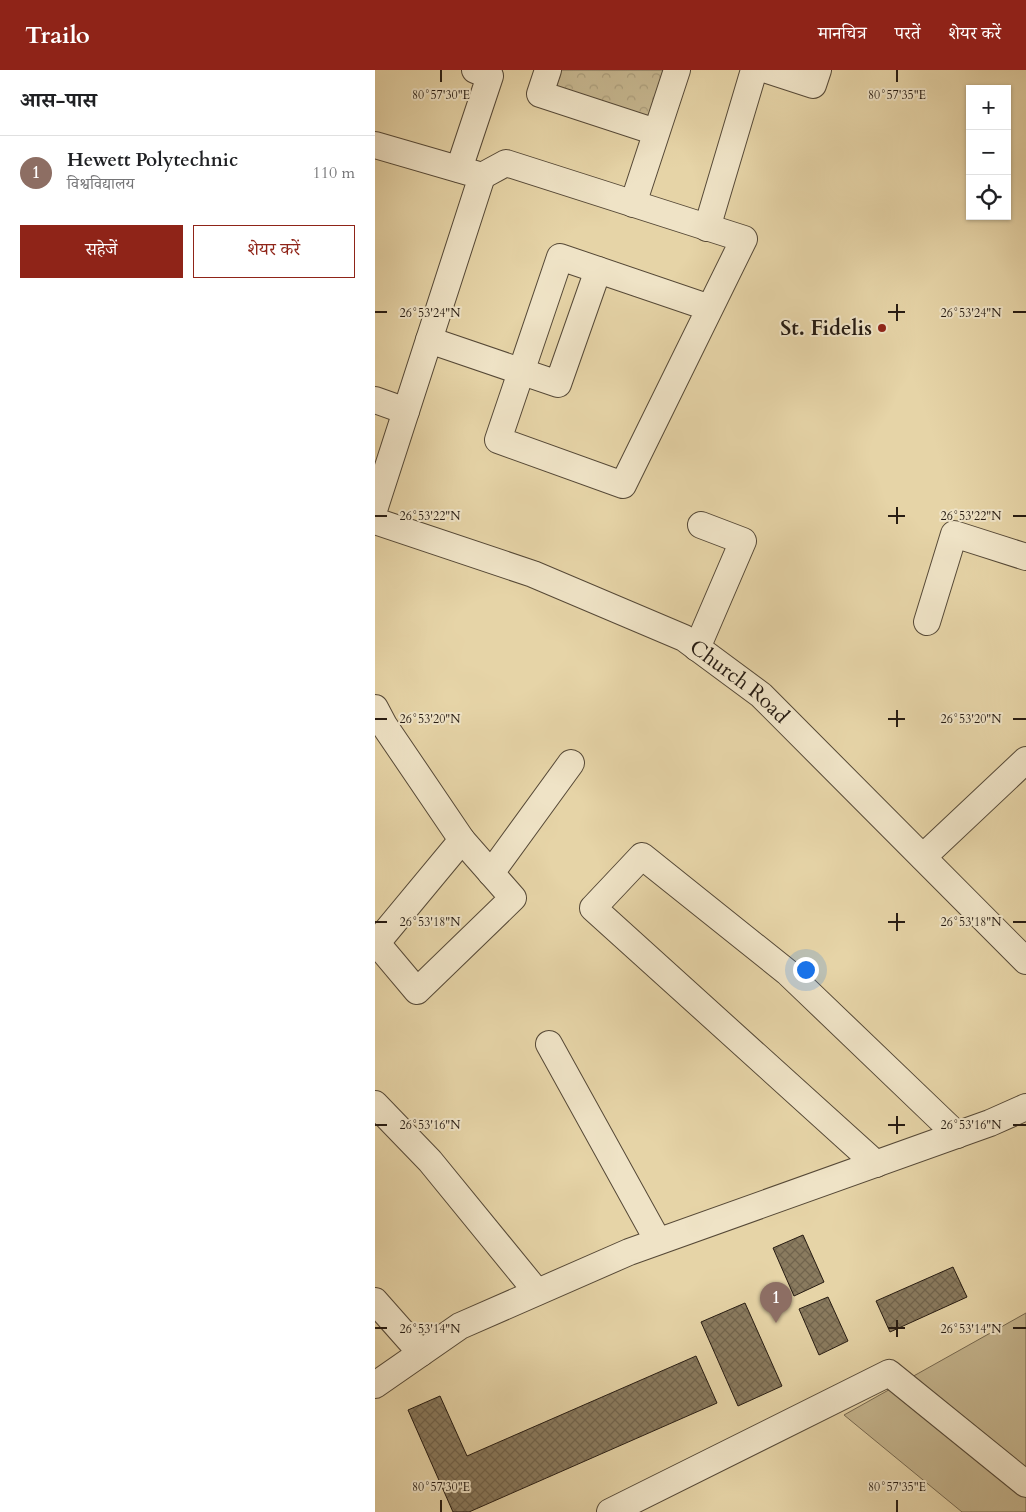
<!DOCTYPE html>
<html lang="hi">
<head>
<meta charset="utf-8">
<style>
  body { margin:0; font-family:Cardo,"Noto Serif Devanagari",serif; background:#f6f6f6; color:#202124 }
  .controls { position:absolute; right:15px; top:15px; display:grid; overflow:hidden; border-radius:0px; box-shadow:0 1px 4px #0004 }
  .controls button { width:45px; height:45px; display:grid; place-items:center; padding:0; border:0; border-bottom:1px solid #e0e0e0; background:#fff; color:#202124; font:25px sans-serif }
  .you { position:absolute; left:430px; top:899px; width:18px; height:18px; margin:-12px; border:4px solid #fff; border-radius:50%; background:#1a73e8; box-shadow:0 0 0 8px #1a73e833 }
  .badge { display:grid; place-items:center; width:32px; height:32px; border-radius:50%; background:#8f2418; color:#fff; font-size:16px; font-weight:700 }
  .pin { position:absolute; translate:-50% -41px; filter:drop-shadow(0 1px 2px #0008) }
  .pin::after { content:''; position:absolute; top:26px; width:18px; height:15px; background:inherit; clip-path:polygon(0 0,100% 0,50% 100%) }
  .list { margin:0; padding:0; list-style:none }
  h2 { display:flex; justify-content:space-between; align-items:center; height:65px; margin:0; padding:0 20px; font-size:21px }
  h2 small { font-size:16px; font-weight:400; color:#757577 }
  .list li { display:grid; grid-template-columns:32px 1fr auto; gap:15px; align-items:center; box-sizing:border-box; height:75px; padding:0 20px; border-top:1px solid #e0e0e0 }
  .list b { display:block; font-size:19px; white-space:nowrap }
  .list p { margin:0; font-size:16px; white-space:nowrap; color:#757577 }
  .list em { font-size:16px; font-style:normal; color:#757577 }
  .actions { display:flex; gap:10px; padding:15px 20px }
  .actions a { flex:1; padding:11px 0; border:1px solid #8f2418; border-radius:0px; text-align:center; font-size:18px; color:#8f2418 }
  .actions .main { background:#8f2418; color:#fff }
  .icon { flex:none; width:28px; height:28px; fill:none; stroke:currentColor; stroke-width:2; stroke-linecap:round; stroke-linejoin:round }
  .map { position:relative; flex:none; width:651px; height:1442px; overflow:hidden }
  header { display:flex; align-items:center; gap:30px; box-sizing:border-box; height:70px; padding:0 25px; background:#8f2418; color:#fff }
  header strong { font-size:24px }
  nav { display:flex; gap:28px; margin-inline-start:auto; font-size:18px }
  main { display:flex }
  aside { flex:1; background:#fff }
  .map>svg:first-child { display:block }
</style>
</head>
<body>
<header>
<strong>Trailo</strong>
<nav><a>मानचित्र</a><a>परतें</a><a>शेयर करें</a></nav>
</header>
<main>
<aside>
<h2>आस-पास<small></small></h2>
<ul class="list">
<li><span class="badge" style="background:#8d6e63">1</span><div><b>Hewett Polytechnic</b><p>विश्वविद्यालय</p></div><em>110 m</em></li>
</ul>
<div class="actions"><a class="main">सहेजें</a><a>शेयर करें</a></div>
</aside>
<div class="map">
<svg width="651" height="1442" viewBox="0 0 651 1442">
  <defs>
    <pattern id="park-crowns" width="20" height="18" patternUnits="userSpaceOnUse" patternTransform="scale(1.25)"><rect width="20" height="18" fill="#c5b58e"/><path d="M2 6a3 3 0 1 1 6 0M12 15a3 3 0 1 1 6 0" fill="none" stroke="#a99b79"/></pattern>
    <pattern id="building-cross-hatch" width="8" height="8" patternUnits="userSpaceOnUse" patternTransform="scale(1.25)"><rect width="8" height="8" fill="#8a7b5f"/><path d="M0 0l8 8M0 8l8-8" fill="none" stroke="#71644d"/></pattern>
  </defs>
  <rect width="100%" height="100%" fill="#e6d4a7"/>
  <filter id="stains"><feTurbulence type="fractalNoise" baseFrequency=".004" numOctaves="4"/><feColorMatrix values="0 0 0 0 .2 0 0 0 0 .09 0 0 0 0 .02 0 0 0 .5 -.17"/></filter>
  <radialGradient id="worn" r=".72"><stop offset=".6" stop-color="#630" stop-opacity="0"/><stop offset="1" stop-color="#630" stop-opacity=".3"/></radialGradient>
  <polygon fill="url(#park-crowns)" stroke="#766850" points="181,0 295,0 278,51 175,16"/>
  <polygon fill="#c5b58e" stroke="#766850" points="651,1243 651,1442 587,1442 469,1345"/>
  <g fill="url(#building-cross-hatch)" stroke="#261b12">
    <polygon points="428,1165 449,1212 419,1226 398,1178"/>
    <polygon points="578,1197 592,1227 515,1262 501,1231"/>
    <polygon points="453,1227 473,1271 444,1285 424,1239"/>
    <polygon points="370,1233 407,1316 363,1336 326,1252"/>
    <polygon points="321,1286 342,1333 94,1442 78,1442 33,1340 65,1326 92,1386"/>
  </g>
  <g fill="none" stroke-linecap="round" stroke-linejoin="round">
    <defs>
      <g id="minor">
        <polyline points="173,0 165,24 281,62"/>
        <polyline points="392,0 438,15 443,0"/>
        <polyline points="0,75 107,106 0,437"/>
        <polyline points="84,99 115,6 100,0"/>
        <polyline points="107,106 131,93 369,169 248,415 123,370 185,187 335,238"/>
        <polyline points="258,134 302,0"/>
        <polyline points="332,158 379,0"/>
        <polyline points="54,270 183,314 223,200"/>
        <polyline points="0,330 31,341"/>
        <path id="s1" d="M0 451 158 504 309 568 386 625 651 891"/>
        <polyline points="552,552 579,464 651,487"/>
        <polyline points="322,578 368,471 326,455"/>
        <polyline points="0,638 9,655 87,770 0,875"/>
        <polyline points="548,787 651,690"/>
        <polyline points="116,803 196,693"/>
        <polyline points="0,871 42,921 138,828 87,770"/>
        <polyline points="174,974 283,1171"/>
        <polyline points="0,1034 55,1091 162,1222"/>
        <polyline points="501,1094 218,838 267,786 412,902 582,1065"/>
        <polyline points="0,1231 46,1283"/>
        <polyline points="0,1315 85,1256 254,1182 615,1053 651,1037"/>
        <polyline points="235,1442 514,1303 651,1414"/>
      </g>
    </defs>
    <use href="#minor" stroke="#564937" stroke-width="28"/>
    <use href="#minor" stroke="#efe3c6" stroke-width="26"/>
  </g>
  <path fill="none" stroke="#261b12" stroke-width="2" d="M66 0V12M522 0V12M522 234V251M0 242H12M513 242H530M638 242H651M522 437V454M0 446H12M513 446H530M638 446H651M522 640V657M0 649H12M513 649H530M638 649H651M522 843V861M0 852H12M513 852H530M638 852H651M522 1046V1064M0 1055H12M513 1055H530M638 1055H651M522 1250V1267M0 1258H12M513 1258H530M638 1258H651M66 1430V1442M522 1430V1442"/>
  <circle fill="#8f2418" stroke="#efe3c6" stroke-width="2" cx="507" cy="258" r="5"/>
  <g text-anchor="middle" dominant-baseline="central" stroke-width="4" stroke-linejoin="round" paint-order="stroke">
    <g font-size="21" font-weight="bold" fill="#261b12" stroke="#efe3c6" text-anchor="end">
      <text x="497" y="258">St. Fidelis</text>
    </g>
    <g font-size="21" fill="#261b12" stroke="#efe3c6">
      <text stroke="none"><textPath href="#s1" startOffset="401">Church Road</textPath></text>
    </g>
  </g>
  <g font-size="12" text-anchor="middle" fill="#261b12" stroke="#efe3c6" stroke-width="4" stroke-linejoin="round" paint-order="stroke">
    <text x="66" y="29">80°57'30"E</text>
    <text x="522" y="29">80°57'35"E</text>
    <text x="55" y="247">26°53'24"N</text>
    <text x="596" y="247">26°53'24"N</text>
    <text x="55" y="450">26°53'22"N</text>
    <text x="596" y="450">26°53'22"N</text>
    <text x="55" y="653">26°53'20"N</text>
    <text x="596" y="653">26°53'20"N</text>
    <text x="55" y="856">26°53'18"N</text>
    <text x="596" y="856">26°53'18"N</text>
    <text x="55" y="1059">26°53'16"N</text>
    <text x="596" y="1059">26°53'16"N</text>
    <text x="55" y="1263">26°53'14"N</text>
    <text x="596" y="1263">26°53'14"N</text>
    <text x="66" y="1421">80°57'30"E</text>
    <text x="522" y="1421">80°57'35"E</text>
  </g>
  <rect width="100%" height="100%" filter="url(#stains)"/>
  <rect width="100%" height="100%" fill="url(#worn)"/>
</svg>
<div class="controls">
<button>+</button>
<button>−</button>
<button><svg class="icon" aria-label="locate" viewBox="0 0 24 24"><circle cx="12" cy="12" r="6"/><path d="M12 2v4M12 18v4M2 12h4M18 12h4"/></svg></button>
</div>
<div class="you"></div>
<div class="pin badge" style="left:401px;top:1253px;background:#8d6e63">1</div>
</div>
</main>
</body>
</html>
